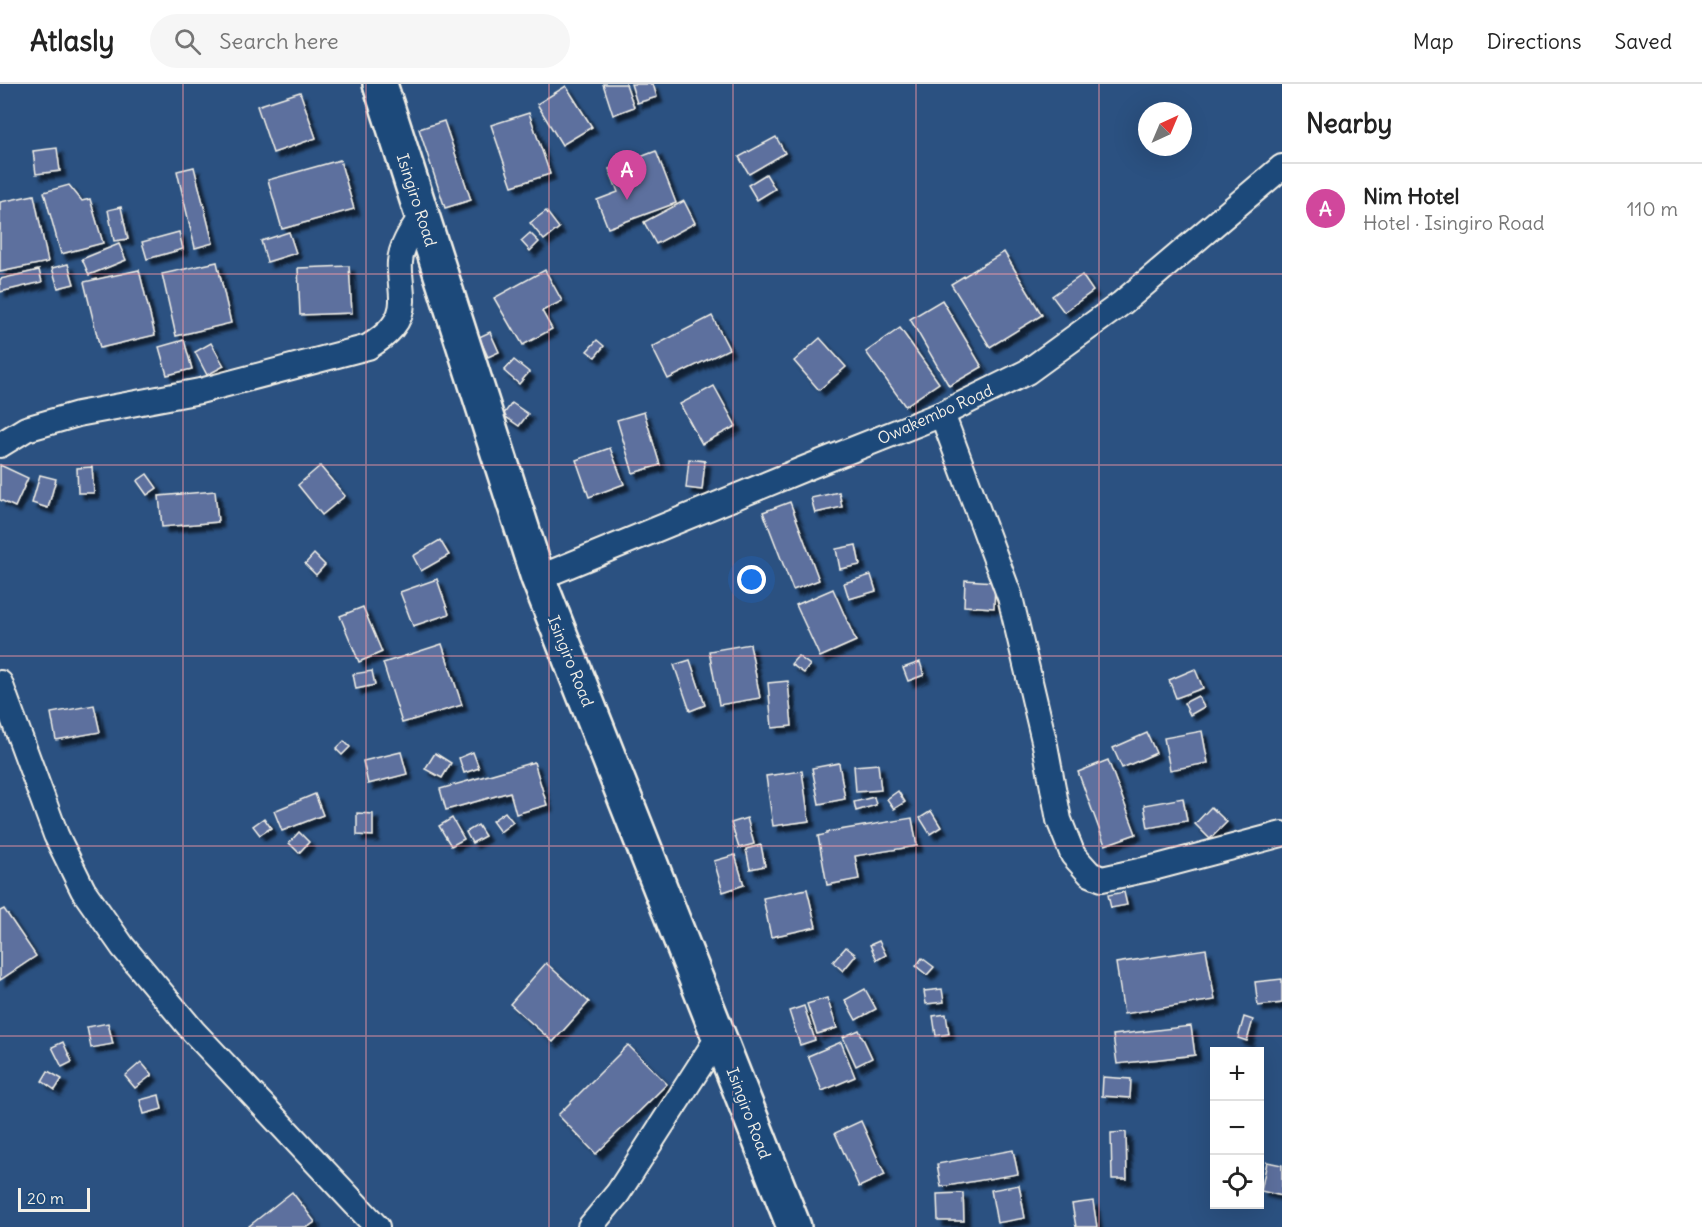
<!DOCTYPE html>
<html lang="en">
<head>
<meta charset="utf-8">
<style>
  body { margin:0; font-family:Delius,sans-serif; background:#f6f6f6; color:#222 }
  .controls { position:absolute; right:18px; bottom:18px; display:grid; overflow:hidden; border-radius:0px; box-shadow:0 6px 24px #0002 }
  .controls button { width:54px; height:54px; display:grid; place-items:center; padding:0; border:0; border-bottom:2px solid #e0e0e0; background:#fff; color:#222; font:30px sans-serif }
  .compass { position:absolute; left:1138px; top:18px; width:54px; height:54px; border-radius:50%; background:#fff; box-shadow:0 6px 24px #0002; rotate:44deg }
  .scale { position:absolute; left:18px; bottom:15px; width:72px; box-sizing:border-box; padding-left:6px; border:3px solid #f4f1e8; border-top:0; font-size:16px; line-height:21px; white-space:nowrap; color:#f4f1e8; -webkit-text-stroke:4px #1f4a7a; paint-order:stroke }
  .you { position:absolute; left:752px; top:496px; width:21px; height:21px; margin:-15px; border:4px solid #fff; border-radius:50%; background:#1a73e8; box-shadow:0 0 0 9px #1a73e833 }
  .badge { display:grid; place-items:center; width:39px; height:39px; border-radius:50%; background:#0f766e; color:#fff; font-size:20px; font-weight:700 }
  .pin { position:absolute; translate:-50% -50px; filter:drop-shadow(0 2px 3px #0008) }
  .pin::after { content:''; position:absolute; top:32px; width:21px; height:18px; background:inherit; clip-path:polygon(0 0,100% 0,50% 100%) }
  .list { margin:0; padding:0; list-style:none }
  h2 { display:flex; justify-content:space-between; align-items:center; height:78px; margin:0; padding:0 24px; font-size:26px }
  h2 small { font-size:20px; font-weight:400; color:#767676 }
  .list li { display:grid; grid-template-columns:39px 1fr auto; gap:18px; align-items:center; box-sizing:border-box; height:90px; padding:0 24px; border-top:2px solid #e0e0e0 }
  .list b { display:block; font-size:22px; white-space:nowrap }
  .list p { margin:0; font-size:20px; white-space:nowrap; color:#767676 }
  .list em { font-size:20px; font-style:normal; color:#767676 }
  .icon { flex:none; width:33px; height:33px; fill:none; stroke:currentColor; stroke-width:2; stroke-linecap:round; stroke-linejoin:round }
  .map { position:relative; flex:none; width:1282px; height:1143px; overflow:hidden }
  header { display:flex; align-items:center; gap:36px; box-sizing:border-box; height:84px; padding:0 30px; background:#fff; border-bottom:2px solid #e0e0e0 }
  header strong { font-size:28px }
  nav { display:flex; gap:33px; margin-inline-start:auto; font-size:21px }
  .search { width:420px; height:54px; background:#f6f6f6; display:flex; align-items:center; gap:15px; box-sizing:border-box; padding:0 21px; border-radius:33px; color:#767676; font-size:22px }
  main { display:flex }
  aside { flex:1; background:#fff }
  .map>svg:first-child { display:block }
</style>
</head>
<body>
<header>
<strong>Atlasly</strong>
<div class="search"><svg class="icon" aria-label="search" viewBox="0 0 24 24"><circle cx="10" cy="10" r="6"/><path d="M15 15l6 6"/></svg>Search here</div>
<nav><a>Map</a><a>Directions</a><a>Saved</a></nav>
</header>
<main>
<div class="map">
<svg width="1282" height="1143" viewBox="0 0 1282 1143">
  <defs>
    <filter id="shadow"><feDropShadow dx="5.5" dy="5.5" stdDeviation="1.5" flood-color="#0009"/></filter>
  </defs>
  <rect width="100%" height="100%" fill="#2b5181"/>
  <filter id="ink" filterUnits="userSpaceOnUse"><feTurbulence type="fractalNoise" baseFrequency=".0167" numOctaves="2"/><feDisplacementMap in="SourceGraphic" scale="12" xChannelSelector="R" yChannelSelector="G"/><feConvolveMatrix kernelMatrix="1 2 1 2 8 2 1 2 1" color-interpolation-filters="sRGB"/></filter>
  <g filter="url(#ink)">
    <g fill="#5d709e" stroke="#f4f1e8" stroke-width="1.5" filter="url(#shadow)">
      <polygon points="603,0 626,0 634,23 613,31"/>
      <polygon points="631,0 653,0 657,13 637,19"/>
      <polygon points="566,2 592,43 562,61 537,20"/>
      <polygon points="300,8 316,54 273,69 257,22"/>
      <polygon points="529,29 550,90 512,102 491,41"/>
      <polygon points="444,37 471,116 445,124 419,45"/>
      <polygon points="776,53 785,69 749,90 739,73"/>
      <polygon points="57,64 60,87 36,90 33,67"/>
      <polygon points="656,67 676,119 608,144 597,116 618,108 609,85"/>
      <polygon points="340,76 354,125 282,145 268,96"/>
      <polygon points="194,83 213,159 195,164 177,87"/>
      <polygon points="766,90 775,105 757,116 748,101"/>
      <polygon points="69,101 82,117 90,115 103,159 61,170 44,108"/>
      <polygon points="34,111 48,178 0,188 0,118"/>
      <polygon points="684,117 695,139 656,160 644,138"/>
      <polygon points="121,123 128,155 114,157 108,126"/>
      <polygon points="546,127 559,144 544,156 530,139"/>
      <polygon points="179,148 183,165 147,175 142,158"/>
      <polygon points="289,148 296,169 267,178 261,157"/>
      <polygon points="530,149 539,158 530,167 521,157"/>
      <polygon points="119,160 126,176 89,191 82,175"/>
      <polygon points="1004,168 1042,231 990,263 951,200"/>
      <polygon points="217,178 231,239 176,252 162,190"/>
      <polygon points="68,180 74,200 58,204 52,184"/>
      <polygon points="349,182 352,229 300,231 298,184"/>
      <polygon points="39,186 42,198 0,208 0,195"/>
      <polygon points="139,186 155,251 100,264 84,198"/>
      <polygon points="545,186 562,217 542,227 552,245 523,261 513,244 512,245 494,214"/>
      <polygon points="1082,191 1093,207 1064,228 1052,212"/>
      <polygon points="942,216 982,283 949,302 910,235"/>
      <polygon points="712,232 729,265 668,295 652,263"/>
      <polygon points="900,244 939,299 905,322 866,268"/>
      <polygon points="490,248 499,268 488,273 479,253"/>
      <polygon points="820,254 846,283 819,306 794,277"/>
      <polygon points="184,256 192,285 167,291 159,263"/>
      <polygon points="597,256 604,262 595,273 587,267"/>
      <polygon points="211,259 224,282 207,291 195,268"/>
      <polygon points="514,276 529,288 519,300 504,287"/>
      <polygon points="714,302 736,342 702,360 680,320"/>
      <polygon points="512,319 528,330 519,342 503,331"/>
      <polygon points="644,328 660,381 633,389 617,336"/>
      <polygon points="610,364 624,400 589,413 576,376"/>
      <polygon points="689,375 705,377 702,406 686,404"/>
      <polygon points="0,381 28,394 15,423 0,416"/>
      <polygon points="320,382 345,412 322,431 298,401"/>
      <polygon points="92,383 94,409 78,409 77,384"/>
      <polygon points="147,390 157,404 147,411 137,397"/>
      <polygon points="40,391 56,395 48,424 32,419"/>
      <polygon points="215,407 218,438 162,443 159,412"/>
      <polygon points="839,408 842,423 815,429 811,414"/>
      <polygon points="790,418 819,496 793,506 763,428"/>
      <polygon points="440,456 449,471 421,487 413,472"/>
      <polygon points="856,461 860,481 840,485 836,465"/>
      <polygon points="314,470 325,481 316,491 305,480"/>
      <polygon points="871,491 876,507 849,515 844,499"/>
      <polygon points="437,495 449,530 413,542 400,508"/>
      <polygon points="965,496 995,498 994,524 964,522"/>
      <polygon points="833,505 856,557 820,573 796,521"/>
      <polygon points="363,523 382,568 359,578 340,532"/>
      <polygon points="442,560 462,621 402,639 383,579"/>
      <polygon points="750,560 760,614 719,621 709,567"/>
      <polygon points="798,572 810,581 804,589 791,580"/>
      <polygon points="690,576 705,621 690,627 674,581"/>
      <polygon points="920,578 924,591 908,597 903,584"/>
      <polygon points="1195,585 1203,604 1176,614 1169,596"/>
      <polygon points="372,587 375,601 356,605 353,590"/>
      <polygon points="788,597 792,642 772,644 768,599"/>
      <polygon points="1198,612 1204,623 1190,631 1184,619"/>
      <polygon points="94,621 100,648 56,656 51,629"/>
      <polygon points="1202,647 1208,679 1170,686 1164,654"/>
      <polygon points="1147,649 1156,669 1122,684 1113,664"/>
      <polygon points="344,657 350,663 342,671 336,665"/>
      <polygon points="401,668 407,690 368,700 363,677"/>
      <polygon points="473,668 479,684 464,689 459,674"/>
      <polygon points="435,669 451,679 442,694 425,685"/>
      <polygon points="1108,676 1136,750 1105,761 1078,688"/>
      <polygon points="534,678 547,721 516,730 510,708 446,726 440,705"/>
      <polygon points="839,679 845,715 819,720 812,684"/>
      <polygon points="878,680 881,706 856,708 854,682"/>
      <polygon points="802,687 809,737 773,742 766,692"/>
      <polygon points="898,707 905,718 894,725 887,715"/>
      <polygon points="315,710 323,731 282,747 274,727"/>
      <polygon points="874,713 876,721 856,727 854,718"/>
      <polygon points="1183,714 1187,737 1148,744 1144,721"/>
      <polygon points="1211,723 1227,738 1210,755 1195,740"/>
      <polygon points="931,727 941,743 930,750 920,734"/>
      <polygon points="505,728 513,738 500,748 492,737"/>
      <polygon points="357,729 373,730 373,752 357,751"/>
      <polygon points="264,734 271,744 260,751 253,742"/>
      <polygon points="452,734 464,755 451,762 439,742"/>
      <polygon points="747,734 754,760 739,764 731,739"/>
      <polygon points="912,734 917,762 855,772 859,795 827,801 818,752 827,750 827,748"/>
      <polygon points="478,741 485,752 472,759 466,748"/>
      <polygon points="299,748 309,758 299,769 289,759"/>
      <polygon points="761,761 765,782 750,785 746,765"/>
      <polygon points="735,771 744,801 723,808 714,777"/>
      <polygon points="807,805 816,843 771,853 763,814"/>
      <polygon points="1124,808 1127,821 1111,824 1108,811"/>
      <polygon points="4,825 36,872 0,896 0,827"/>
      <polygon points="879,857 886,871 877,876 870,861"/>
      <polygon points="846,863 856,871 843,887 833,878"/>
      <polygon points="1206,865 1215,916 1124,930 1116,879"/>
      <polygon points="922,874 934,883 927,891 916,882"/>
      <polygon points="546,879 589,918 553,958 510,920"/>
      <polygon points="1282,895 1282,919 1258,922 1255,898"/>
      <polygon points="865,905 876,925 856,936 845,916"/>
      <polygon points="942,905 944,918 926,920 924,907"/>
      <polygon points="827,914 837,944 817,950 807,920"/>
      <polygon points="804,922 815,956 800,961 789,927"/>
      <polygon points="946,930 949,950 936,952 933,932"/>
      <polygon points="1244,933 1253,936 1247,957 1238,954"/>
      <polygon points="108,939 113,960 91,964 87,943"/>
      <polygon points="1191,942 1195,971 1117,980 1113,951"/>
      <polygon points="859,946 872,974 856,982 843,953"/>
      <polygon points="63,958 72,978 62,983 52,963"/>
      <polygon points="841,958 855,993 822,1007 808,972"/>
      <polygon points="628,961 667,1000 596,1070 558,1031"/>
      <polygon points="141,978 152,991 135,1004 125,992"/>
      <polygon points="48,987 62,995 55,1006 42,997"/>
      <polygon points="1103,993 1131,995 1130,1014 1102,1012"/>
      <polygon points="159,1011 162,1025 144,1030 140,1016"/>
      <polygon points="861,1037 885,1091 859,1103 835,1049"/>
      <polygon points="1126,1048 1127,1095 1112,1095 1111,1049"/>
      <polygon points="1013,1066 1018,1090 941,1103 937,1080"/>
      <polygon points="1267,1078 1282,1081 1282,1112 1261,1107"/>
      <polygon points="1019,1101 1025,1134 997,1139 991,1106"/>
      <polygon points="292,1108 315,1138 308,1143 250,1143 249,1142"/>
      <polygon points="963,1109 964,1137 938,1137 937,1110"/>
      <polygon points="1093,1117 1097,1143 1076,1143 1072,1120"/>
    </g>
    <g fill="none" stroke-linecap="round" stroke-linejoin="round">
      <defs>
        <g id="minor">
          <polyline points="942,330 1010,513 1045,661 1059,736 1073,771 1090,790 1102,795 1157,783 1282,750"/>
          <path d="M0 361 26 345 78 330 200 307 368 263C386 252 403 238 402 215 402 203 399 190 400 178 401 161 413 145 422 131"/>
          <polyline points="538,494 806,384 942,330 1027,288 1122,219 1282,83"/>
          <polyline points="0,599 56,751 83,806 123,863 193,947 377,1143"/>
          <polyline points="590,1143 618,1109 719,952"/>
        </g>
        <polyline id="primary" points="380,0 538,494 794,1143"/>
      </defs>
      <use href="#minor" stroke="#f4f1e8" stroke-width="28"/>
      <use href="#primary" stroke="#f4f1e8" stroke-width="38"/>
      <use href="#minor" stroke="#1f4a7a" stroke-width="24"/>
      <use href="#primary" stroke="#1f4a7a" stroke-width="33"/>
    </g>
  </g>
  <path fill="none" stroke="#ff9aa2" stroke-width="1.5" stroke-opacity="0.55" d="M183 0V1143M366 0V1143M549 0V1143M733 0V1143M916 0V1143M1099 0V1143M0 190H1282M0 381H1282M0 572H1282M0 762H1282M0 952H1282"/>
  <g text-anchor="middle" dominant-baseline="central" stroke-width="4.5" stroke-linejoin="round" paint-order="stroke">
    <g font-size="16" fill="#f4f1e8" stroke="#1f4a7a">
      <text transform="translate(417 116) rotate(72)">Isingiro Road</text>
      <text transform="translate(935 330) rotate(-24)">Owakembo Road</text>
      <text transform="translate(571 577) rotate(68)">Isingiro Road</text>
      <text transform="translate(749 1029) rotate(69)">Isingiro Road</text>
    </g>
  </g>
</svg>
<div class="controls">
<button>+</button>
<button>−</button>
<button><svg class="icon" aria-label="locate" viewBox="0 0 24 24"><circle cx="12" cy="12" r="6"/><path d="M12 2v4M12 18v4M2 12h4M18 12h4"/></svg></button>
</div>
<svg class="compass" viewBox="-18 -18 36 36"><path d="M0-13l5 13h-10z" fill="#e53935"/><path d="M0 13l5-13h-10z" fill="#767676"/></svg>
<div class="scale">20 m</div>
<div class="you"></div>
<div class="pin badge" style="left:627px;top:116px;background:#d1479c">A</div>
</div>
<aside>
<h2>Nearby<small></small></h2>
<ul class="list">
<li><span class="badge" style="background:#d1479c">A</span><div><b>Nim Hotel</b><p>Hotel · Isingiro Road</p></div><em>110 m</em></li>
</ul>
</aside>
</main>
</body>
</html>
